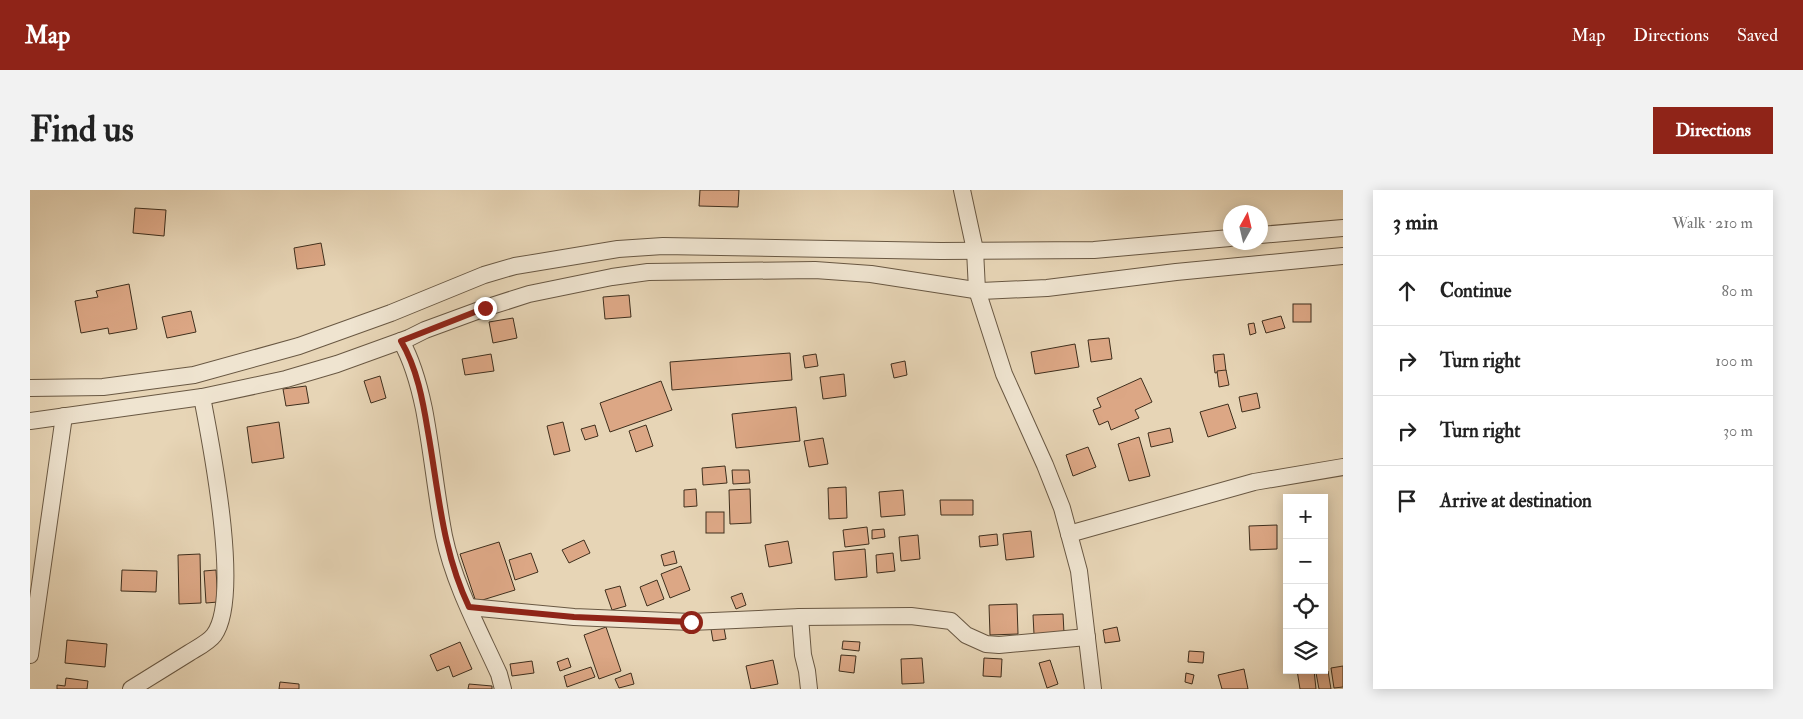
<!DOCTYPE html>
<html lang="en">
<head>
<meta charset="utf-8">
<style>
  body { margin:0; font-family:"IM FELL Double Pica",serif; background:#f2f2f2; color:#222 }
  .controls { position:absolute; right:15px; bottom:15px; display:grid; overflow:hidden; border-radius:0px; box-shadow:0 2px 12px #0003 }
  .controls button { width:45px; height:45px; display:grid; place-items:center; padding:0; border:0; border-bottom:1px solid #e0e0e0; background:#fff; color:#222; font:25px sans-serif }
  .compass { position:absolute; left:1193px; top:15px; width:45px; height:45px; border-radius:50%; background:#fff; box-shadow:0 2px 12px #0003; rotate:8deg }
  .stop { position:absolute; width:15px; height:15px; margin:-11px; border:4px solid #8f2418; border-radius:50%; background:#fff }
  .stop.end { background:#8f2418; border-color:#fff; box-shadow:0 1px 5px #0008 }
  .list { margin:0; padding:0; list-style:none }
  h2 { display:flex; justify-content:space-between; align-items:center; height:65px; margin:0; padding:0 20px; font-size:21px }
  h2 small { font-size:16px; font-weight:400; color:#767676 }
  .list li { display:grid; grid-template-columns:32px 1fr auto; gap:15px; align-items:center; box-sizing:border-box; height:70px; padding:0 20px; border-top:1px solid #e0e0e0 }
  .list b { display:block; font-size:19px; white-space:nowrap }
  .list em { font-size:16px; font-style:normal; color:#767676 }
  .icon { flex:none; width:28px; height:28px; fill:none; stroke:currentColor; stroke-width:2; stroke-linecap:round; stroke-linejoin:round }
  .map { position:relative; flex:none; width:1313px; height:499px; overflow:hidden; border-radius:0px }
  header { display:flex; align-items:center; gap:30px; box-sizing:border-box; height:70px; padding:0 25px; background:#8f2418; color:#fff }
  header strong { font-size:24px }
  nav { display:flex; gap:28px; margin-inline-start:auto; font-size:18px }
  .intro { display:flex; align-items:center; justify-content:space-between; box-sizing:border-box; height:120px; padding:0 30px }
  h1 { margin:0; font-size:35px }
  .button { padding:12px 22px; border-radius:0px; background:#8f2418; color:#fff; font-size:18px; font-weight:700 }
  main { display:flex; gap:30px; padding:0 30px }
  aside { flex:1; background:#fff; border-radius:0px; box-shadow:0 2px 12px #0003 }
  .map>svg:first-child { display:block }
</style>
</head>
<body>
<header>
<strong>Map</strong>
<nav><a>Map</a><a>Directions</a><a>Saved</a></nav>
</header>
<div class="intro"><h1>Find us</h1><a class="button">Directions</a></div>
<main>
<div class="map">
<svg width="1313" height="499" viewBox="0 0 1313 499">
  <rect width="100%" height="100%" fill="#e7d5b6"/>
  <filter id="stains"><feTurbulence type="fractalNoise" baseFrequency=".004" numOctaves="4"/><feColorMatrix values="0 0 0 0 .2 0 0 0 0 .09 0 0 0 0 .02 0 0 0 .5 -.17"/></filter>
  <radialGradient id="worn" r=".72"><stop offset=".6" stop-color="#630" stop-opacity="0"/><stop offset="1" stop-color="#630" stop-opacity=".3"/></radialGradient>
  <g fill="#dca785" stroke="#3f2f1d">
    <polygon points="670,0 709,0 708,17 669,16"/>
    <polygon points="105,18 136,20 134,46 103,43"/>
    <polygon points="291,53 295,75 267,79 264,58"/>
    <polygon points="99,94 107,139 79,144 78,138 51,143 45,111 68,107 66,101"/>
    <polygon points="599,105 601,127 575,129 573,107"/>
    <rect x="1263" y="114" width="18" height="18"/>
    <polygon points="161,121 166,142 137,148 132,127"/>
    <polygon points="1251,126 1255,138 1236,143 1232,131"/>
    <polygon points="483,128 487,148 463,153 459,132"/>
    <polygon points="1224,133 1226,143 1220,145 1218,134"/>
    <polygon points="1079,148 1082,169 1061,172 1058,150"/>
    <polygon points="1045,154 1049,177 1005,184 1001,162"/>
    <polygon points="760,163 762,190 642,200 640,172"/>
    <polygon points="461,164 464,181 435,185 432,169"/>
    <polygon points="786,164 788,176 775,178 773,166"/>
    <polygon points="1194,164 1196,181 1185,183 1183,165"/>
    <polygon points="875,171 877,185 864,188 861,174"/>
    <polygon points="1196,180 1199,195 1189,197 1187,181"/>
    <polygon points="814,184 816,206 793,209 790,187"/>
    <polygon points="350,186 356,208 341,213 334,191"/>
    <polygon points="1111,188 1122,212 1105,220 1109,228 1081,240 1078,231 1069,235 1063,220 1071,217 1067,208"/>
    <polygon points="631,191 642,220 580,242 570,213"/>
    <polygon points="276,196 279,213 256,216 253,199"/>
    <polygon points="1227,203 1230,218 1212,222 1209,207"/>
    <polygon points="1198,214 1206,238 1178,247 1170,222"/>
    <polygon points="766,217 770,251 706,258 702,224"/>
    <polygon points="249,232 254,268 222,273 217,237"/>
    <polygon points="533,232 540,261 524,265 517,236"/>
    <polygon points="565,235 568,246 555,250 551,239"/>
    <polygon points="616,235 623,256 606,262 599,241"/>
    <polygon points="1140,238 1143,252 1121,257 1118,243"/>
    <polygon points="1109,247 1120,286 1099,291 1088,254"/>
    <polygon points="793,248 798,274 779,277 774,251"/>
    <polygon points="1058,257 1066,277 1043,286 1036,265"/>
    <polygon points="695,276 697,293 673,295 672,278"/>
    <polygon points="702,280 719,280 720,293 703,294"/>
    <polygon points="816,297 817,328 799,329 798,298"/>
    <polygon points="666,299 667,316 654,317 654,300"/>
    <polygon points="720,299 721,333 700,334 699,300"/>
    <polygon points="873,300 875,325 851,327 849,302"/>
    <polygon points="910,310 943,310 943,325 911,325"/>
    <rect x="676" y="322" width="18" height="21"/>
    <polygon points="1247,335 1247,359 1220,360 1219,336"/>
    <polygon points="837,337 839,354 815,357 813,340"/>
    <polygon points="854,339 855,347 842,349 842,340"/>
    <polygon points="1001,341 1004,367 976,370 973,344"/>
    <polygon points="967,344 968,355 950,357 949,346"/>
    <polygon points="888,345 890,369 871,371 869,347"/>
    <polygon points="554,350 560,363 539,373 532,360"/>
    <polygon points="758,351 762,373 739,377 735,355"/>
    <polygon points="469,352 485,400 446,412 430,364"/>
    <polygon points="835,359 837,387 805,390 803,362"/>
    <polygon points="644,361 647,373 634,376 631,365"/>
    <polygon points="501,363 508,382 485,390 479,370"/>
    <polygon points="863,363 865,381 847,383 846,365"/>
    <polygon points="170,364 171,413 149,414 148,365"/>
    <polygon points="651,376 660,400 640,408 631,384"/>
    <polygon points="92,380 127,381 126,402 91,401"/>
    <polygon points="186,380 188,412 176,413 174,381"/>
    <polygon points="627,390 634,409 617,416 610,397"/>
    <polygon points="590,396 596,416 582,420 575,400"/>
    <polygon points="712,403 716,415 706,419 701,407"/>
    <polygon points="987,414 988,444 960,445 959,415"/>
    <polygon points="1033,424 1034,443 1004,444 1003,425"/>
    <polygon points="576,437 591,481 569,489 554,445"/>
    <polygon points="1087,437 1090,451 1075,453 1073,440"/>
    <polygon points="694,438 696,449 683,451 681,439"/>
    <polygon points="37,450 77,454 75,477 35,473"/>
    <polygon points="813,451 830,452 829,461 812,459"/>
    <polygon points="430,452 442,479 423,487 419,476 407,481 400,465"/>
    <polygon points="1159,461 1174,462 1173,473 1158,472"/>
    <polygon points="811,465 826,466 824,483 809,481"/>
    <polygon points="538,468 541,477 530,481 527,472"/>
    <polygon points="892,468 894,493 872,494 871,469"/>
    <polygon points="954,468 972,469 971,487 953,486"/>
    <polygon points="743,470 748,494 721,499 716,476"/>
    <polygon points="1020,470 1028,494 1017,498 1009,473"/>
    <polygon points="502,471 504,483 482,486 480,474"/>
    <polygon points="1313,476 1313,497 1304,498 1301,478"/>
    <polygon points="561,477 565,487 537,497 534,486"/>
    <polygon points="1214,479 1218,499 1192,499 1188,485"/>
    <polygon points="1267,480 1284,480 1286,499 1270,499"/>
    <polygon points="1298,481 1301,499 1289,499 1286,483"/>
    <polygon points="601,483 604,494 589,498 585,489"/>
    <polygon points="1156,483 1164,485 1162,494 1155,492"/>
    <polygon points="36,488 58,491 57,499 27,499 27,495 35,496"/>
    <polygon points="250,492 269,494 269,499 249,499"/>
    <polygon points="439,494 462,496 462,499 438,499"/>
  </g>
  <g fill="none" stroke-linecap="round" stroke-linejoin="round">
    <defs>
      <g id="street">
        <polyline points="932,0 945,60 947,100 974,184 1015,275 1032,318 1049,381 1063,499"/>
        <polyline points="1230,45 1313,38"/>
        <path d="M371 151C383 172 389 195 394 219 402 261 406 304 414 346 424 394 449 440 469 484L473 499"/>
        <polyline points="0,198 73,197 164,185 269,156 361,123 454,85 485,76 588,59 633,56 911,61 1064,60 1200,48"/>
        <polyline points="0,231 172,207 256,189 307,174 379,148 395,140 455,118 499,104 582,87 618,82 785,80 841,84 951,101 1017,98 1146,82 1313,66"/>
        <polyline points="1039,344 1224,292 1313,277"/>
        <polyline points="439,417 544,427 661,432 770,427 881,426 921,431 936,445 956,454 969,455 1057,447"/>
        <polyline points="770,427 773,465 777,481 779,499"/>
        <polyline points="0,465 34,226"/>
        <path d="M101 499C120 487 140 475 159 463 167 458 179 452 184 445 212 407 181 254 172 207"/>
      </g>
    </defs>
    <use href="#street" stroke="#695843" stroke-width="18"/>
    <use href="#street" stroke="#efe4d0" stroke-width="16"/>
  </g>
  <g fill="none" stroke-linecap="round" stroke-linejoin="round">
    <path stroke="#8f2418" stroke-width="6" d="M455 118 371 151C387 178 393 211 398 242 409 304 412 360 439 417L544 427 661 432"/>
  </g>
  <rect width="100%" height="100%" filter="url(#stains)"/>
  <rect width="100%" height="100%" fill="url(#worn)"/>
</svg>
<div class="controls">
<button>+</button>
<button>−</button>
<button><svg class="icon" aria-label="locate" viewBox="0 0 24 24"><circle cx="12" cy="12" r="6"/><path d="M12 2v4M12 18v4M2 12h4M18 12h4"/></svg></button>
<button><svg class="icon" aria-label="layers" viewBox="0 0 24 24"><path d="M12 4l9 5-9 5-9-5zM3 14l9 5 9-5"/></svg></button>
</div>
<svg class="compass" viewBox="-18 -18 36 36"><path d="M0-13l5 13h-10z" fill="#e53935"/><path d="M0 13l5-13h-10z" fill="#767676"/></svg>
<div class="stop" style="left:661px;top:432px"></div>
<div class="stop end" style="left:455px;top:118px"></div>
</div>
<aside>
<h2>3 min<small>Walk · 210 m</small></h2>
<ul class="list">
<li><svg class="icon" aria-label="ahead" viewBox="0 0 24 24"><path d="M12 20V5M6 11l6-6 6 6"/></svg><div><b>Continue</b></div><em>80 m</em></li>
<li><svg class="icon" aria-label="right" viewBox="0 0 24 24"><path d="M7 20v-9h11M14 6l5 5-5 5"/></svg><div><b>Turn right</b></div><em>100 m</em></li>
<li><svg class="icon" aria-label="right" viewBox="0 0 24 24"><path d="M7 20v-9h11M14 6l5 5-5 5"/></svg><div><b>Turn right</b></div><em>30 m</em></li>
<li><svg class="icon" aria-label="arrive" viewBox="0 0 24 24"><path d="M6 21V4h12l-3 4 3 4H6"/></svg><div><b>Arrive at destination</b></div></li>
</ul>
</aside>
</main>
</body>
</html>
